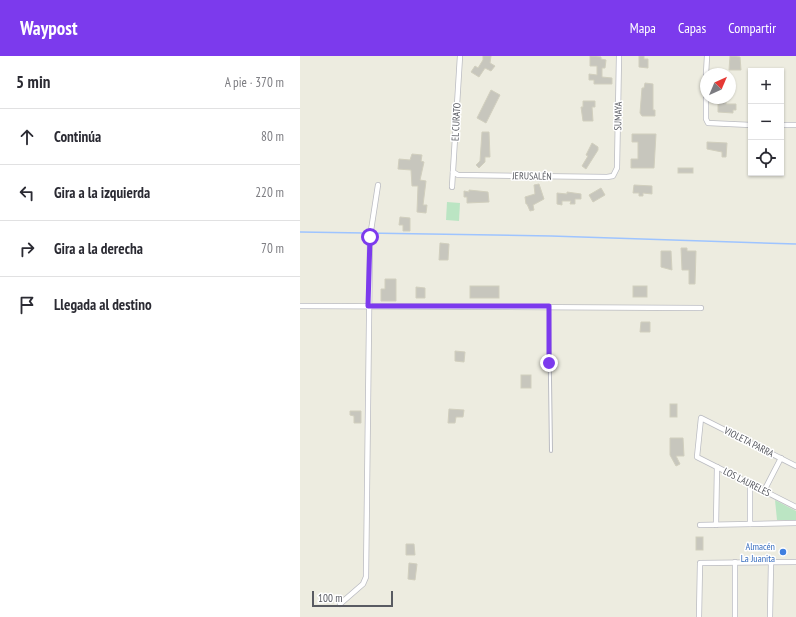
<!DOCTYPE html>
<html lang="es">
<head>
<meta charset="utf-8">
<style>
  body { margin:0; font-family:"PT Sans Narrow",sans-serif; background:#f7f7f7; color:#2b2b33 }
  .controls { position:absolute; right:12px; top:12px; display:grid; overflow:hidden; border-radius:0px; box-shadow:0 1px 3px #0004 }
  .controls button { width:36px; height:36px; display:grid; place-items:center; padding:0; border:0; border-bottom:1px solid #e1e1e2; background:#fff; color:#2b2b33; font:20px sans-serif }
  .compass { position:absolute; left:400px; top:12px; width:36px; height:36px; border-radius:50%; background:#fff; box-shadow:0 1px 3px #0004; rotate:44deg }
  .scale { position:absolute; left:12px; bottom:10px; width:81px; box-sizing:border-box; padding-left:4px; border:2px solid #595b62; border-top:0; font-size:11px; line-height:14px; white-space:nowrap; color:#595b62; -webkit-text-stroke:3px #fff; paint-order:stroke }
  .stop { position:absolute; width:12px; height:12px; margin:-9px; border:3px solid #7c3aed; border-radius:50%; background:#fff }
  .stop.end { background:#7c3aed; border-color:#fff; box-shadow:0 1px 4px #0008 }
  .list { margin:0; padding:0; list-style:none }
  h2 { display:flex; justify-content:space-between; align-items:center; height:52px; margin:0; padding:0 16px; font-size:17px }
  h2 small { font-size:13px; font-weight:400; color:#7c7c81 }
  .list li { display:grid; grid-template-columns:26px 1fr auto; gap:12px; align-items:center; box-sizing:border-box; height:56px; padding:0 16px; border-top:1px solid #e1e1e2 }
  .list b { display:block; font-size:15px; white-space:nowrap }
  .list em { font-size:13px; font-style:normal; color:#7c7c81 }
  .icon { flex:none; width:22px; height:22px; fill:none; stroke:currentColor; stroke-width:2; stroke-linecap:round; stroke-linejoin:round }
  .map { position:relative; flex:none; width:496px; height:561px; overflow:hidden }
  header { display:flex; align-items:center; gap:24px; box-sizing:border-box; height:56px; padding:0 20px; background:#7c3aed; color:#fff }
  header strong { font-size:19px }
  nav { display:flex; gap:22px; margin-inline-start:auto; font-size:14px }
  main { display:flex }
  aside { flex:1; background:#fff }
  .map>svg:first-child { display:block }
</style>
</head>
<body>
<header>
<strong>Waypost</strong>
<nav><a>Mapa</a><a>Capas</a><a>Compartir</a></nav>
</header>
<main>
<aside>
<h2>5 min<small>A pie · 370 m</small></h2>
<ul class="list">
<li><svg class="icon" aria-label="ahead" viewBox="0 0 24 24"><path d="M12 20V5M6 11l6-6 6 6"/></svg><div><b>Continúa</b></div><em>80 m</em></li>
<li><svg class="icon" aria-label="left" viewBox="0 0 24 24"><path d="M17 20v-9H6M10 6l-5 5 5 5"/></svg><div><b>Gira a la izquierda</b></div><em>220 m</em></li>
<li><svg class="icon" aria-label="right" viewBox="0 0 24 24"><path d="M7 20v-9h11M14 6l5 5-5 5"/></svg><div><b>Gira a la derecha</b></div><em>70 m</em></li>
<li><svg class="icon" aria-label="arrive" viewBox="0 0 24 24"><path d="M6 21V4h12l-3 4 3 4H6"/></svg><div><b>Llegada al destino</b></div></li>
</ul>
</aside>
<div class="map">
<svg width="496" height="561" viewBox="0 0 496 561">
  <rect width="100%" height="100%" fill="#edece0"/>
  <g fill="#bbe5c3">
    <polygon points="147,146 160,147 159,165 146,164"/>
    <polygon points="475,444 496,455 496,464 477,464"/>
  </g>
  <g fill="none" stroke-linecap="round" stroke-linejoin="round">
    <polyline stroke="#9ec4ff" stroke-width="1.5" points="0,176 251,180 496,188"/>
  </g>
  <g fill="#c7c6bd" stroke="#d1cfbe">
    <polygon points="183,0 191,0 190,7 195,10 191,15 185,12 179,21 171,16 175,10 178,12 183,4"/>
    <polygon points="290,0 301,1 301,3 306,4 305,12 302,12 302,21 312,22 312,28 294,28 294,24 289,24 289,18 297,19 297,10 290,10"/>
    <polygon points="339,0 344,0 344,3 348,3 348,12 339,11"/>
    <polygon points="430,0 440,1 441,14 429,14"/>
    <polygon points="345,27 353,28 353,54 355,54 355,60 342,60 340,57 342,32 344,32"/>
    <polygon points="191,34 200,39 186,67 177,62"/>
    <polygon points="418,42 426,42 426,48 436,48 436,54 433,54 433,57 418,56"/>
    <polygon points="283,45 295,45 295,51 292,51 293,65 283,65 281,51 283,51"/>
    <polygon points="182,76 189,76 190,101 185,101 185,106 179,112 176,109 180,105"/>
    <polygon points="332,78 356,78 354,112 331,112 331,103 338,103 338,86 332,86"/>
    <polygon points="407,86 427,87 426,101 422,101 422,96 407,93"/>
    <polygon points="292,87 298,91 298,94 286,113 282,110 288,100 286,99"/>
    <polygon points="112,98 122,99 121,105 124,106 120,124 126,125 123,149 127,149 126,157 117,156 118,130 112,130 111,114 98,113 99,103 110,104"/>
    <rect x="378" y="112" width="15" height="5"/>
    <polygon points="239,128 244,143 233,149 234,154 230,155 227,148 226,148 225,141 235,138 234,129"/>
    <polygon points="334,129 352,130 352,138 343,137 343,140 339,140 339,137 333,137"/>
    <polygon points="301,132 305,139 293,146 289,139"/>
    <polygon points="169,134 188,136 189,146 167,147 167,141 164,141 164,135 169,136"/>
    <polygon points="267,136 281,138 281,143 275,143 275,148 270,148 271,145 262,145 262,149 257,148 257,137 267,138"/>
    <polygon points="100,161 110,162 110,175 103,175 103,169 99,169"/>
    <polygon points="140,187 149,188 148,204 139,204"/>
    <polygon points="381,192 387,192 387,195 396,195 395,228 389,228 389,214 382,214"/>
    <polygon points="361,195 371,195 372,214 361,211"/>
    <polygon points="85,223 96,223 96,245 81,245 81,233 85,233"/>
    <rect x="170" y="230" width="29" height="12"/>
    <rect x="333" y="230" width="14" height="11"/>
    <polygon points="116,231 125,232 125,242 116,242"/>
    <polygon points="341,266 350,266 350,276 340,276"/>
    <polygon points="155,295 165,296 164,306 155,305"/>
    <rect x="221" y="319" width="10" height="13"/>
    <rect x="370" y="348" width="7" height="13"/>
    <polygon points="149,353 164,354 163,361 156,361 155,367 148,367"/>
    <polygon points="50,355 61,355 61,367 54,367 54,360 50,359"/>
    <polygon points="370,382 383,382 384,400 376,400 380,408 376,410 370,399"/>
    <rect x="396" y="481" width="7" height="13"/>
    <polygon points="106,488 114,488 115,499 106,499"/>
    <polygon points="109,507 117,508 115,524 108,523"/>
  </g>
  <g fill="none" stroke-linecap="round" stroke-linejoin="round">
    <defs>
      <polyline id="lane" points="249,252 251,395"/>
      <g id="street">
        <polyline points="406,18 407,0"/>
        <polyline points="406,42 406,63 408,67 451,69"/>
        <polyline points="481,69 496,69"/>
        <polyline points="153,116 158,119 307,121 313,120 317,112 319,0"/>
        <polyline points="152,131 160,0"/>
        <polyline points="0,250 401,252"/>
        <polyline points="496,410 401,362 397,401 496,451"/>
        <polyline points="450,428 450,468"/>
        <polyline points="464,435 481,402"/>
        <polyline points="400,469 496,467"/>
        <polyline points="416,469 417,411"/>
        <polyline points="435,506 435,561"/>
        <polyline points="40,548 63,528 66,521 70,181 78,129"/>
        <polyline points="399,561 400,507 496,506"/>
        <polyline points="470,561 471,506"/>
      </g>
    </defs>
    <use href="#lane" stroke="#bbbcc2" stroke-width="4"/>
    <use href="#street" stroke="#bbbcc2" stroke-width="6"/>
    <use href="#lane" stroke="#fff" stroke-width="2"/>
    <use href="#street" stroke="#fff" stroke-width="4.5"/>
  </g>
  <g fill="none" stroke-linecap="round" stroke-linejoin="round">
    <polyline stroke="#7c3aed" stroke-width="5" points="70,181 68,250 249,250 249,307"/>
  </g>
  <circle fill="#3f7fe0" stroke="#fff" stroke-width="1.5" cx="483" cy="496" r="4"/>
  <g text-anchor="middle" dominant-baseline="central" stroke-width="3" stroke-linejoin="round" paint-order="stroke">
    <g font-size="10" fill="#595b62" stroke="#fff">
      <text transform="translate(318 60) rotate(-89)">SUMAYA</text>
      <text transform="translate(156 66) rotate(-87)">EL CURATO</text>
      <text transform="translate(232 120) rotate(1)">JERUSALÉN</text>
      <text transform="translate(449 386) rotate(27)">VIOLETA PARRA</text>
      <text transform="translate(447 426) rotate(27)">LOS LAURELES</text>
    </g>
    <g font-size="10" fill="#366cbe" stroke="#fff" text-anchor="end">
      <text x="475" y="490">Almacén<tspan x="475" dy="12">La Juanita</tspan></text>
    </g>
  </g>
</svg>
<div class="controls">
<button>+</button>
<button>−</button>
<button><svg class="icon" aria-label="locate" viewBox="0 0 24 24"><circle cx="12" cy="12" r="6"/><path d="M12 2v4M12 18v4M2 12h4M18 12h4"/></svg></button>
</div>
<svg class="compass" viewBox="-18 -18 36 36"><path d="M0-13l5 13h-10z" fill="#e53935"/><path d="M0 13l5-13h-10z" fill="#7c7c81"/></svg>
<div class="scale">100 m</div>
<div class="stop" style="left:70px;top:181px"></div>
<div class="stop end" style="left:249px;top:307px"></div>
</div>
</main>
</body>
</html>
